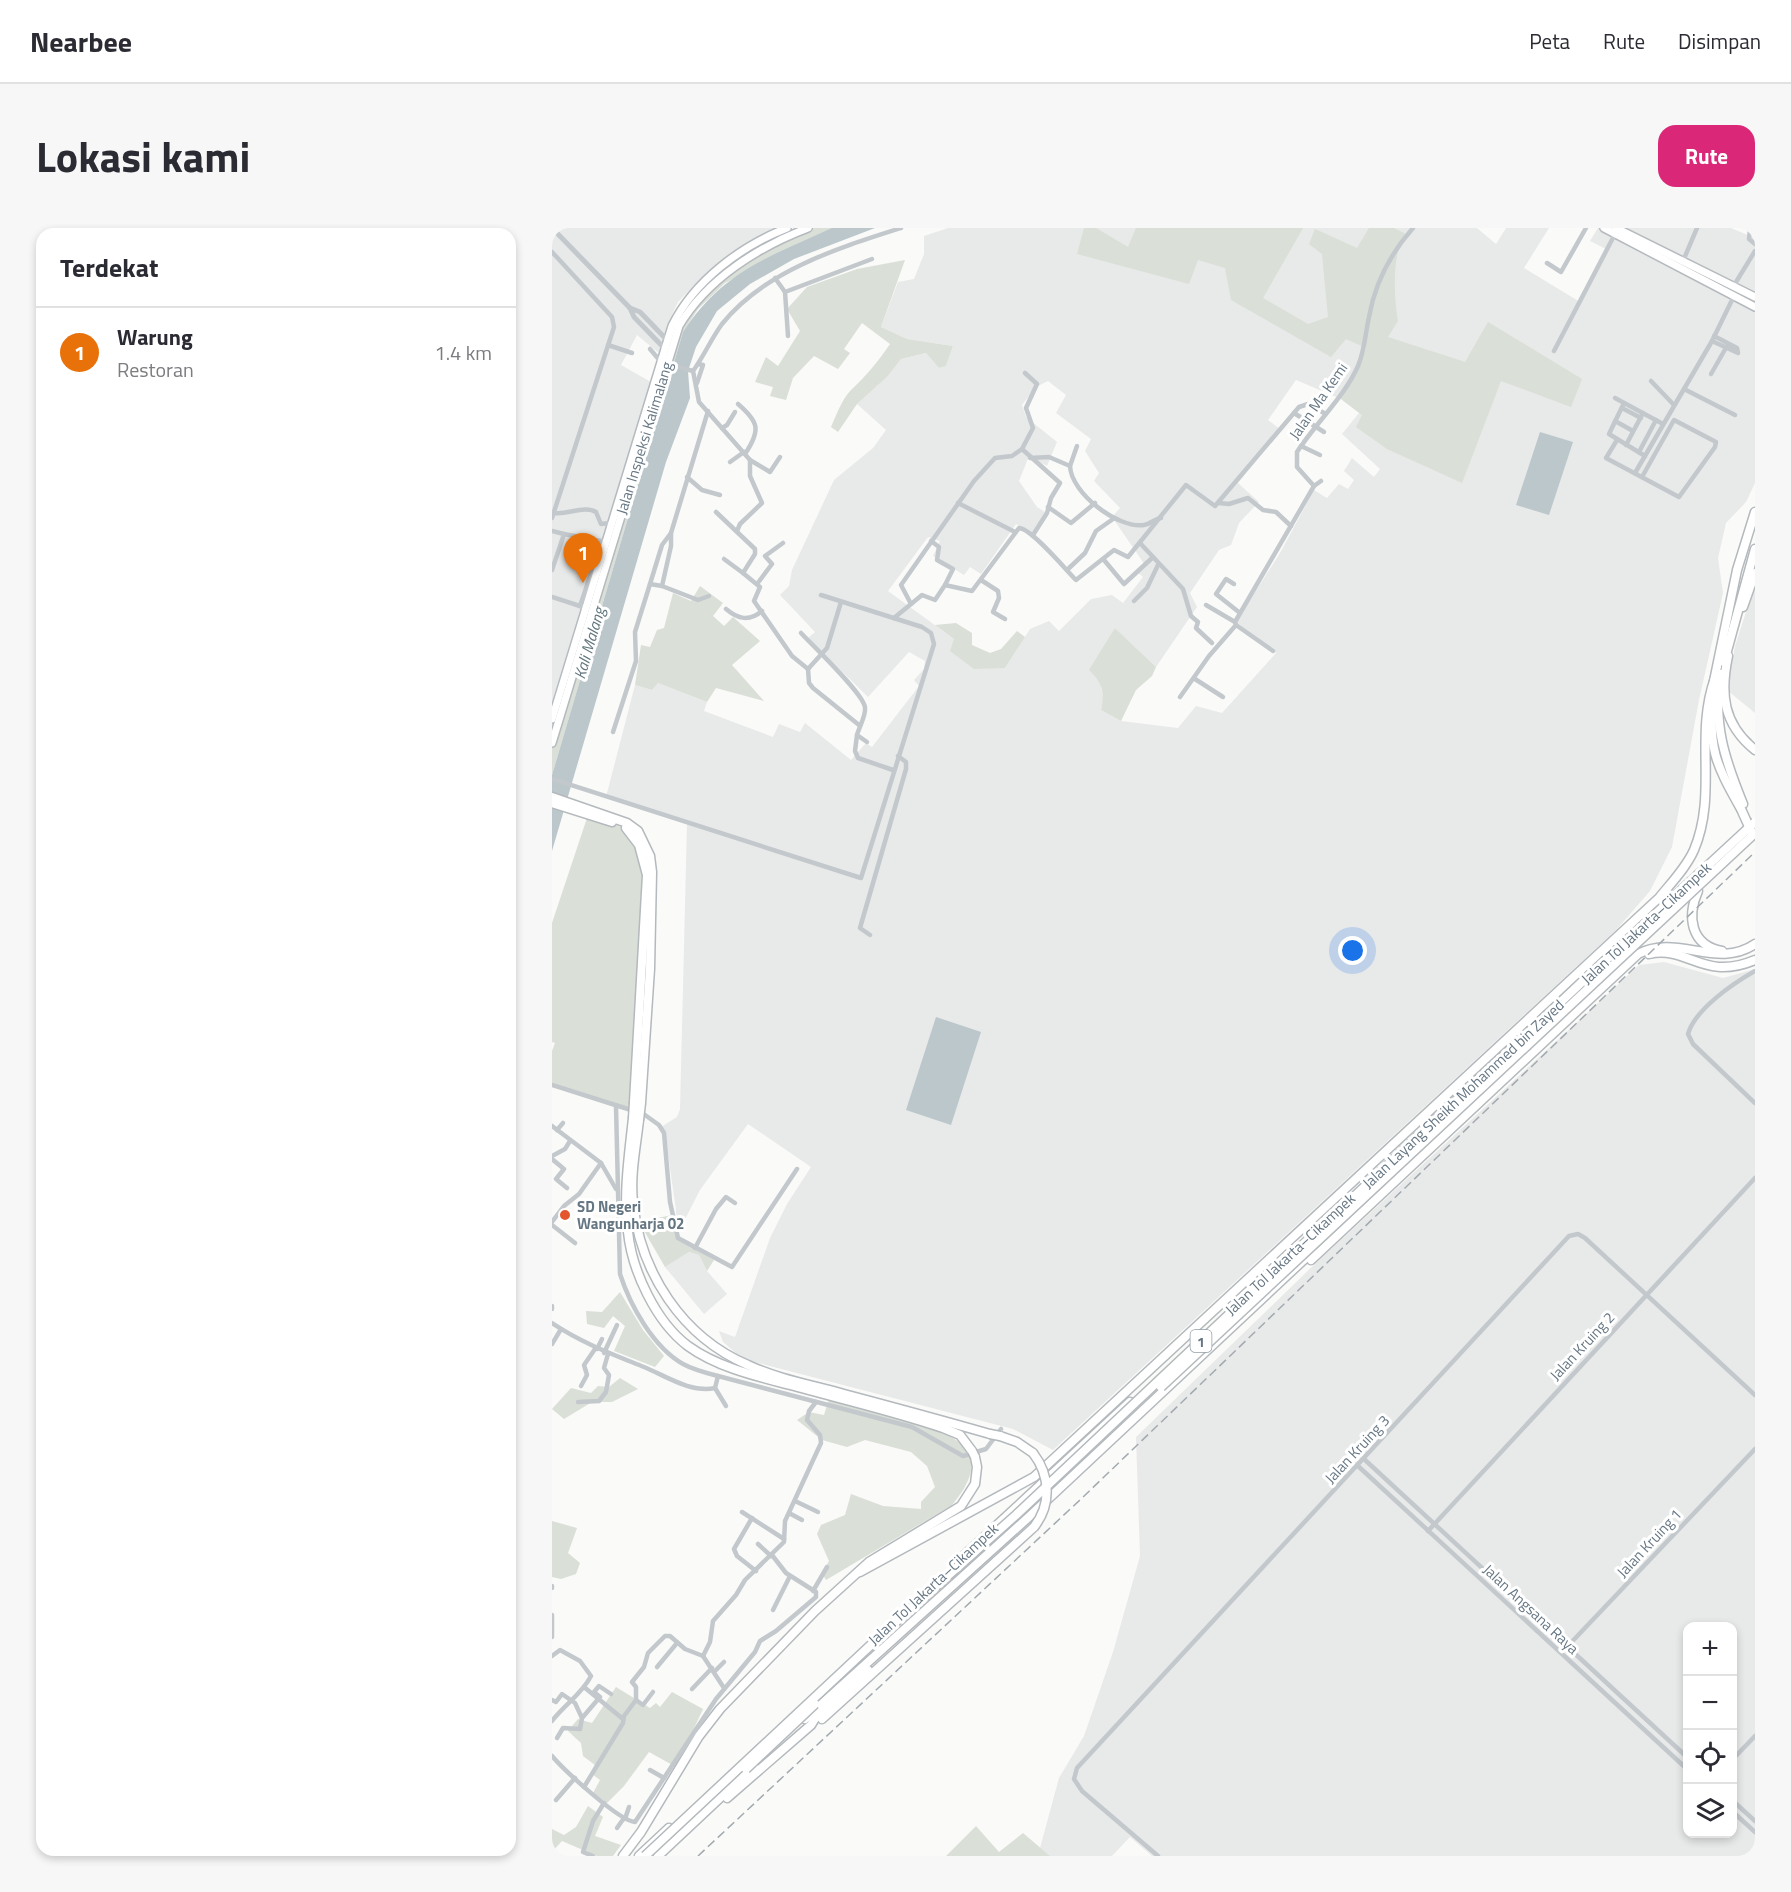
<!DOCTYPE html>
<html lang="id">
<head>
<meta charset="utf-8">
<style>
  body { margin:0; font-family:"Titillium Web",sans-serif; background:#f7f7f7; color:#2b2b33 }
  .controls { position:absolute; right:18px; bottom:18px; display:grid; overflow:hidden; border-radius:12px; box-shadow:0 3px 9px #0003 }
  .controls button { width:54px; height:54px; display:grid; place-items:center; padding:0; border:0; border-bottom:2px solid #e1e1e2; background:#fff; color:#2b2b33; font:30px sans-serif }
  .you { position:absolute; left:801px; top:723px; width:21px; height:21px; margin:-15px; border:4px solid #fff; border-radius:50%; background:#1a73e8; box-shadow:0 0 0 9px #1a73e833 }
  .badge { display:grid; place-items:center; width:39px; height:39px; border-radius:50%; background:#db2777; color:#fff; font-size:20px; font-weight:700 }
  .pin { position:absolute; translate:-50% -50px; filter:drop-shadow(0 2px 3px #0008) }
  .pin::after { content:''; position:absolute; top:32px; width:21px; height:18px; background:inherit; clip-path:polygon(0 0,100% 0,50% 100%) }
  .list { margin:0; padding:0; list-style:none }
  h2 { display:flex; justify-content:space-between; align-items:center; height:78px; margin:0; padding:0 24px; font-size:26px }
  h2 small { font-size:20px; font-weight:400; color:#7c7c81 }
  .list li { display:grid; grid-template-columns:39px 1fr auto; gap:18px; align-items:center; box-sizing:border-box; height:90px; padding:0 24px; border-top:2px solid #e1e1e2 }
  .list b { display:block; font-size:22px; white-space:nowrap }
  .list p { margin:0; font-size:20px; white-space:nowrap; color:#7c7c81 }
  .list em { font-size:20px; font-style:normal; color:#7c7c81 }
  .icon { flex:none; width:33px; height:33px; fill:none; stroke:currentColor; stroke-width:2; stroke-linecap:round; stroke-linejoin:round }
  .map { position:relative; flex:none; width:1203px; height:1628px; overflow:hidden; border-radius:18px }
  header { display:flex; align-items:center; gap:36px; box-sizing:border-box; height:84px; padding:0 30px; background:#fff; border-bottom:2px solid #e1e1e2 }
  header strong { font-size:28px }
  nav { display:flex; gap:33px; margin-inline-start:auto; font-size:21px }
  .intro { display:flex; align-items:center; justify-content:space-between; box-sizing:border-box; height:144px; padding:0 36px }
  h1 { margin:0; font-size:42px }
  .button { padding:15px 27px; border-radius:18px; background:#db2777; color:#fff; font-size:21px; font-weight:700 }
  main { display:flex; gap:36px; padding:0 36px }
  aside { flex:1; background:#fff; border-radius:18px; box-shadow:0 3px 9px #0003 }
  .map>svg:first-child { display:block }
</style>
</head>
<body>
<header>
<strong>Nearbee</strong>
<nav><a>Peta</a><a>Rute</a><a>Disimpan</a></nav>
</header>
<div class="intro"><h1>Lokasi kami</h1><a class="button">Rute</a></div>
<main>
<aside>
<h2>Terdekat<small></small></h2>
<ul class="list">
<li><span class="badge" style="background:#e8710a">1</span><div><b>Warung</b><p>Restoran</p></div><em>1.4 km</em></li>
</ul>
</aside>
<div class="map">
<svg width="1203" height="1628" viewBox="0 0 1203 1628">
  <rect width="100%" height="100%" fill="#fafaf8"/>
  <g fill="#e8e9e9" fill-rule="evenodd">
    <polygon points="0,0 230,0 203,11 154,45 126,74 115,97 107,125 85,107 69,137 99,154 0,474"/>
    <path d="M396 0H925L944 16 954 0H997L972 40 1028 74 1054 21 1038 13 1046 0H1179L1203 10V255L1194 274 1174 295 1166 330 1171 365 1147 472 1120 619 1098 663 1065 701 501 1222 461 1201 191 1131 171 1114 167 1103 183 1109 218 1010 235 976 259 939 196 896 148 962 125 1007 124 982 114 912 109 899 125 889 128 881 135 596 54 569 83 457 100 462 106 455 155 474 152 483 221 509 227 496 248 504 253 495 299 532 314 515 320 519 367 458 362 452 372 441 373 433 357 424 316 469 256 410 263 404 228 367 237 358 240 342 282 252 321 220 334 202 305 176 336 148 349 131 374 125 387 140 394 138 401 118 355 111 329 99 346 54 362 51 372 26V8ZM744 152 789 171 807 185 790 206 828 241 822 249 800 230 792 243 802 252 796 261 787 256 775 270 762 262 728 325 684 394 724 425 670 485 644 478 626 500 569 493 549 482 551 471 548 452 563 400 604 439 645 379 638 365 667 322 679 317 687 295 707 274 686 255 728 201 716 192ZM496 153 514 167 504 185 539 211 533 223 547 245 542 253 568 280 560 289 593 337 585 344 591 349 571 375 560 367 539 371 507 403 497 393 478 401 453 440 402 411 336 363 376 309 388 313 381 328 412 347 418 339 429 346 464 296 480 306 493 284 485 279 467 253 477 228 495 238 505 214 474 189 470 177 484 159Z"/>
    <polygon points="1203,356 1203,485 1175,462 1183,418"/>
    <path d="M1112 734 1171 750 1203 741V1628H600L578 1609 560 1628H498L488 1620 507 1550 532 1508 561 1424 588 1328 584 1209 767 1032 1087 737ZM1136 1398H1180V1606H1136Z"/>
    <polygon points="137,1024 147,1027 155,1043 175,1066 152,1086 113,1039"/>
  </g>
  <g fill="#dadfd7">
    <polygon points="256,0 281,0 173,55 146,81 131,104 0,547 0,515 125,102 152,64 207,24"/>
    <path d="M532 0H544L576 19 584 0H751L711 70 756 96 776 89 770 26 757 16 763 1 805 20 817 0H842L854 6C839 25 842 70 846 93L836 109 913 134 936 94 1030 151 1019 179 949 153 910 255 835 221 804 199 810 187 789 171 803 147 814 120 794 111 779 129 679 72 673 40 646 32 637 56 525 26Z"/>
    <path d="M353 32 329 99 355 111 401 118 394 138 387 140 374 125 349 131 336 148 305 176 286 204 279 199C284 188 290 171 299 162 314 148 326 134 338 116L310 95 292 121 298 125 286 141 262 128 241 150 234 172 218 168 221 159 203 154 214 129 226 138 248 103 235 81 255 59 305 41Z"/>
    <polygon points="148,358 171,375 161,388 172,398 181,389 208,413 180,437 212,473 164,460 155,474 106,455 100,462 83,457 89,417 98,419 105,402 112,400 121,365 139,373"/>
    <polygon points="404,395 420,405 420,417 438,425 449,421 465,403 473,409 453,440 422,441 398,423 402,411 383,397"/>
    <path d="M563 400 604 439 600 448 584 462 569 493 549 482C553 464 550 454 537 442Z"/>
    <polygon points="36,587 77,602 92,631 82,883 0,857 0,823 3,815 0,814 0,695"/>
    <polygon points="120,987 126,1010 162,1032 155,1043 147,1027 137,1024 113,1039 87,994"/>
    <polygon points="68,1064 91,1102 112,1128 103,1139 62,1123 73,1098 61,1088 52,1100 35,1096 34,1083 50,1084"/>
    <polygon points="68,1150 86,1161 60,1174 40,1174 12,1191 0,1181 19,1160 39,1165 46,1158 57,1159"/>
    <path d="M277 1171C300 1177 322 1184 345 1190 393 1203 450 1218 400 1277L274 1352 270 1345 277 1333 265 1306 269 1297 293 1287 299 1266 331 1278 369 1281V1274L383 1259 375 1238 359 1224 313 1212 295 1219 270 1212 245 1192 257 1184 272 1187Z"/>
    <polygon points="0,1293 25,1300 16,1325 28,1335 24,1346 9,1351 0,1349"/>
    <polygon points="64,1459 98,1480 104,1475 108,1479 120,1464 151,1481 124,1539 97,1524 72,1558 55,1575 41,1565 48,1552 40,1546 43,1537 31,1528 29,1515 16,1503 26,1491 40,1495"/>
    <polygon points="36,1578 51,1589 43,1608 69,1617 61,1628 45,1628 10,1613 0,1624 0,1601 12,1607 24,1599"/>
    <polygon points="424,1598 447,1624 471,1605 498,1628 394,1628"/>
  </g>
  <g fill="#bbc7cb">
    <path d="M280 0H323L242 31 198 56 165 83 144 119 136 143 138 170 114 234 0 623V547L131 104C171 43 217 29 280 0Z"/>
    <polygon points="988,204 1021,214 997,287 964,277"/>
    <polygon points="384,789 429,804 399,897 354,882"/>
  </g>
  <g fill="none" stroke-linecap="round" stroke-linejoin="round">
    <g stroke="#bbc7cb" stroke-width="8">
      <polyline points="91,281 118,187"/>
      <polyline points="24,508 52,413"/>
    </g>
    <defs>
      <g id="primary">
        <polyline points="1052,0 1203,79"/>
        <polyline points="1064,0 1203,69"/>
        <path d="M0 491 120 98C142 53 189 18 235 0"/>
        <path d="M0 515 127 98C155 51 206 19 256 0"/>
      </g>
      <g id="motorway">
        <polyline points="1191,379 1203,345"/>
        <path d="M1176 428C1168 466 1171 496 1203 522"/>
        <polyline points="1172,434 1203,321"/>
        <path d="M1169 446C1160 494 1173 532 1191 576"/>
        <polyline points="1162,453 1185,342 1203,284"/>
        <path d="M1161 466C1156 520 1163 535 1189 581"/>
        <polyline points="0,569 75,595 86,603 98,628 100,644 98,741 89,875"/>
        <polyline points="0,575 60,594"/>
        <polyline points="74,600 87,617 95,647 82,874"/>
        <path d="M1146 663C1135 688 1138 717 1170 723"/>
        <path d="M1097 726C1136 717 1151 754 1203 732"/>
        <path d="M81 890C77 928 71 966 76 1004 80 1043 104 1094 136 1118 165 1139 203 1148 238 1157 289 1171 341 1183 391 1200L408 1207 420 1223"/>
        <path d="M87 892C84 919 78 947 81 974 88 1044 130 1109 196 1137 226 1151 260 1157 292 1166 341 1179 389 1192 438 1206"/>
        <path d="M759 1032 1086 726C1125 705 1165 742 1203 716"/>
        <polyline points="448,1208 465,1214 481,1225"/>
        <polyline points="404,1335 578,1174"/>
        <path d="M308 1344 482 1249 1107 670C1119 655 1134 640 1142 622 1166 565 1142 508 1163 450"/>
        <polyline points="253,1491 479,1287 760,1024"/>
        <polyline points="270,1491 482,1299"/>
        <polyline points="175,1570 259,1497 264,1489 316,1442"/>
        <polyline points="71,1628 89,1604 147,1508 168,1481 263,1383 317,1334 409,1278 423,1256 425,1239 423,1229"/>
        <polyline points="87,1628 117,1600"/>
        <polyline points="106,1628 202,1538"/>
      </g>
    </defs>
    <use href="#primary" stroke="#b5babe" stroke-width="10"/>
    <use href="#motorway" stroke="#b4b9bd" stroke-width="11"/>
    <g stroke="#c3c8cc" stroke-width="4.5">
      <polyline points="1198,0 1197,11 1203,16"/>
      <polyline points="0,24 60,89 62,99 0,290"/>
      <polyline points="1131,33 1145,0"/>
      <polyline points="995,35 1009,44 1034,0"/>
      <polyline points="223,50 233,64"/>
      <polyline points="1181,59 1203,23"/>
      <polyline points="236,108 233,64 320,31"/>
      <polyline points="1160,113 1186,125 1185,120 1162,108"/>
      <polyline points="56,117 80,125"/>
      <polyline points="98,121 109,134"/>
      <polyline points="1002,123 1063,6"/>
      <polyline points="115,136 141,143"/>
      <polyline points="473,145 485,156 474,180 481,200 470,221 508,255 499,270 495,285 481,307"/>
      <polyline points="1159,146 1175,118"/>
      <polyline points="1099,153 1122,177"/>
      <polyline points="145,155 151,137 146,136"/>
      <polyline points="1132,161 1183,187"/>
      <polyline points="1063,170 1111,196"/>
      <polyline points="1072,175 1057,206 1093,228"/>
      <path d="M186 176C207 194 209 202 193 226"/>
      <polyline points="1070,180 1089,190"/>
      <polyline points="742,185 772,204"/>
      <polyline points="1063,193 1081,203"/>
      <polyline points="170,200 175,197 183,184"/>
      <polyline points="1065,212 1054,230 1127,269 1163,219 1164,214 1122,192 1090,249"/>
      <polyline points="1074,217 1091,185"/>
      <polyline points="749,218 768,227"/>
      <polyline points="1087,224 1104,192"/>
      <path d="M228 229 218 244 198 232 147 174 141 143C152 128 159 111 170 96 212 43 286 20 349 0"/>
      <polyline points="478,230 497,229 518,238 525,218"/>
      <polyline points="178,234 192,224"/>
      <path d="M518 238C519 265 566 301 592 297 599 296 602 291 609 290"/>
      <polyline points="1083,245 1160,113 1182,68"/>
      <polyline points="135,249 150,262 168,267"/>
      <path d="M762 258 745 239V224C763 196 793 168 806 138 813 121 813 107 817 89 823 55 838 26 861 0"/>
      <polyline points="406,275 463,304"/>
      <polyline points="667,275 677,276 696,270 711,282 724,284 739,298"/>
      <polyline points="496,279 519,295 543,275"/>
      <polyline points="164,284 203,321 203,326 191,345 208,359 202,373 240,428 256,441"/>
      <path d="M2 285C16 287 33 277 44 284L49 296 59 295"/>
      <polyline points="0,303 12,306"/>
      <polyline points="185,303 188,296 210,275 198,248 198,232"/>
      <polyline points="379,313 387,319 385,332 401,341 393,357"/>
      <polyline points="588,315 631,361 639,388 646,394 644,400 660,415"/>
      <polyline points="172,331 191,345"/>
      <polyline points="552,332 572,356 600,330"/>
      <polyline points="0,342 12,306 54,314"/>
      <polyline points="515,342 533,325 544,303 561,291"/>
      <polyline points="429,352 446,363 447,370 441,384 453,391"/>
      <polyline points="98,356 110,317 119,305"/>
      <polyline points="205,356 220,336 213,328 231,315"/>
      <polyline points="682,356 674,351 664,366 688,385"/>
      <polyline points="110,358 119,318 119,305 156,183"/>
      <polyline points="0,369 31,379"/>
      <polyline points="582,373 595,360 606,337"/>
      <polyline points="359,376 349,357 422,253 443,230 460,228 470,221"/>
      <polyline points="654,377 683,394"/>
      <polyline points="28,378 50,313"/>
      <path d="M174 381C186 391 197 394 210 383"/>
      <path d="M342 390 370 367 383 372 393 357 420 363 467 300C479 300 514 342 524 352L562 322 576 329 634 257 663 278 747 179 756 176 772 185"/>
      <polyline points="684,397 721,423"/>
      <path d="M249 405C261 418 313 467 313 480 314 488 307 499 305 507L315 514"/>
      <polyline points="256,441 257,455 261,460 307,497"/>
      <polyline points="256,441 275,420 289,374"/>
      <polyline points="643,451 671,469"/>
      <polyline points="628,469 657,428 684,397 683,394 762,258 769,253"/>
      <polyline points="61,504 84,433 83,404 98,356 110,358 146,372 157,368"/>
      <polyline points="305,507 303,523 306,530 341,542"/>
      <polyline points="0,551 309,650 382,416 379,405 370,399 269,367"/>
      <polyline points="318,707 308,700 354,541 354,534 346,528"/>
      <path d="M1203 743C1182 755 1143 781 1136 806L1141 816 1203 875"/>
      <polyline points="0,857 79,882"/>
      <path d="M64 878 68 1046C78 1077 101 1119 131 1136 142 1142 154 1145 166 1148L360 1199 411 1228 434 1221 449 1201"/>
      <polyline points="93,887 107,897 112,905 118,974 126,1010 180,1039 245,941"/>
      <polyline points="0,898 49,935 64,961"/>
      <polyline points="5,902 11,895"/>
      <polyline points="0,928 13,921 18,913"/>
      <polyline points="0,931 12,941 4,951 15,960"/>
      <polyline points="0,994 12,978 27,966 49,935"/>
      <polyline points="0,997 23,1015"/>
      <polyline points="143,1020 164,981 174,969 183,975"/>
      <polyline points="0,1078 0,1081"/>
      <path d="M0 1095C30 1115 60 1126 92 1139 114 1148 138 1165 163 1160L166 1148"/>
      <polyline points="0,1116 9,1101"/>
      <polyline points="45,1121 50,1111"/>
      <polyline points="52,1125 65,1097"/>
      <polyline points="29,1158 35,1147 32,1137 43,1121"/>
      <polyline points="163,1160 174,1178"/>
      <polyline points="26,1174 47,1173 54,1164 57,1147 52,1140 56,1126"/>
      <polyline points="812,1231 1136,1530"/>
      <polyline points="806,1238 1136,1542"/>
      <polyline points="243,1273 266,1284"/>
      <polyline points="190,1284 232,1311"/>
      <polyline points="237,1285 250,1292"/>
      <polyline points="200,1290 182,1321 185,1328 204,1343"/>
      <polyline points="876,1303 1203,950"/>
      <polyline points="206,1316 219,1328"/>
      <polyline points="0,1358 0,1360"/>
      <polyline points="261,1363 275,1339"/>
      <polyline points="221,1382 238,1348"/>
      <polyline points="0,1387 0,1409"/>
      <polyline points="1013,1421 1203,1221"/>
      <path d="M0 1428 8 1422 28 1433 39 1448C30 1466 12 1477 0 1493"/>
      <polyline points="151,1428 158,1414 161,1393 184,1367 193,1352 232,1314 233,1293 269,1215 268,1207 255,1192 257,1183 264,1174"/>
      <polyline points="105,1439 125,1415"/>
      <polyline points="162,1444 172,1434"/>
      <polyline points="32,1459 71,1491"/>
      <polyline points="140,1461 160,1440"/>
      <polyline points="0,1472 4,1474 10,1466 23,1475 30,1490 48,1469 42,1464 47,1458 59,1466"/>
      <polyline points="84,1472 91,1477 101,1464"/>
      <polyline points="5,1510 11,1500 28,1501 30,1490"/>
      <path d="M0 1528C12 1542 67 1593 83 1594L164 1471 203 1424 208 1413 224 1403 264 1369V1364L234 1345 220 1327"/>
      <polyline points="1180,1532 1203,1508"/>
      <polyline points="98,1542 112,1550"/>
      <polyline points="32,1559 71,1495 72,1488 84,1472 84,1459 80,1454 92,1439 96,1425 113,1408 118,1408 133,1421 151,1428 172,1460"/>
      <polyline points="4,1572 23,1550"/>
      <polyline points="1180,1572 1203,1593"/>
      <polyline points="1180,1583 1203,1604"/>
      <polyline points="73,1591 77,1579"/>
      <polyline points="65,1600 72,1590"/>
      <polyline points="41,1628 31,1624 41,1593 52,1575"/>
      <polyline points="606,1628 530,1563 522,1551 525,1540 1017,1008 1026,1006 1033,1010 1203,1167"/>
    </g>
    <g stroke="#c3c8cc" stroke-width="5">
      <polyline points="0,0 78,80 82,89 115,123"/>
      <polyline points="78,80 88,84 116,113"/>
    </g>
    <use href="#primary" stroke="#fff" stroke-width="7"/>
    <use href="#motorway" stroke="#fff" stroke-width="8"/>
    <polyline stroke="#a2aab0" stroke-width="1.5" stroke-dasharray="9 4.5" stroke-linecap="butt" points="146,1628 529,1271 1203,624"/>
    <defs>
      <g id="motorway-bridge">
        <polyline points="1189,581 1199,603"/>
        <polyline points="81,890 82,874"/>
        <polyline points="87,892 89,875"/>
        <polyline points="609,1159 1203,605"/>
        <polyline points="438,1206 448,1208"/>
        <polyline points="420,1223 423,1229"/>
        <path d="M481 1225C498 1247 500 1276 482 1299"/>
        <polyline points="194,1541 263,1476"/>
        <polyline points="93,1628 337,1400 464,1287 1031,753 1203,594"/>
      </g>
    </defs>
    <use href="#motorway-bridge" stroke="#b4b9bd" stroke-width="11" stroke-linecap="butt"/>
    <use href="#motorway-bridge" stroke="#fff" stroke-width="8"/>
  </g>
  <circle fill="#e4572e" stroke="#fff" stroke-width="2" cx="13" cy="987" r="6"/>
  <g text-anchor="middle" dominant-baseline="central" stroke-width="6" stroke-linejoin="round" paint-order="stroke">
    <rect fill="#fff" stroke="#939fa8" stroke-width="1.5" x="638.5" y="1102" width="21" height="22" rx="4.5"/>
    <g font-size="14" font-weight="bold" fill="#657683">
      <text x="649" y="1113">1</text>
    </g>
    <g font-size="15" fill="#657683" stroke="#fff">
      <text transform="translate(766 173) rotate(-55)">Jalan Ma Kemi</text>
      <text transform="translate(92 210) rotate(-73)">Jalan Inspeksi Kalimalang</text>
      <text transform="translate(1094 695) rotate(-43)">Jalan Tol Jakarta–Cikampek</text>
      <text transform="translate(911 866) rotate(-43)">Jalan Layang Sheikh Mohammed bin Zayed</text>
      <text transform="translate(738 1026) rotate(-43)">Jalan Tol Jakarta–Cikampek</text>
      <text transform="translate(1030 1118) rotate(-47)">Jalan Kruing 2</text>
      <text transform="translate(805 1221) rotate(-47)">Jalan Kruing 3</text>
      <text transform="translate(1097 1315) rotate(-47)">Jalan Kruing 1</text>
      <text transform="translate(381 1356) rotate(-43)">Jalan Tol Jakarta–Cikampek</text>
      <text transform="translate(979 1381) rotate(43)">Jalan Angsana Raya</text>
    </g>
    <g font-size="15" font-weight="bold" fill="#657683" stroke="#fff" text-anchor="start">
      <text x="25" y="978">SD Negeri<tspan x="25" dy="17">Wangunharja 02</tspan></text>
    </g>
    <g font-size="16" font-style="italic" fill="#60757c" stroke="#fff">
      <text transform="translate(37 415) rotate(-74)">Kali Malang</text>
    </g>
  </g>
</svg>
<div class="controls">
<button>+</button>
<button>−</button>
<button><svg class="icon" aria-label="locate" viewBox="0 0 24 24"><circle cx="12" cy="12" r="6"/><path d="M12 2v4M12 18v4M2 12h4M18 12h4"/></svg></button>
<button><svg class="icon" aria-label="layers" viewBox="0 0 24 24"><path d="M12 4l9 5-9 5-9-5zM3 14l9 5 9-5"/></svg></button>
</div>
<div class="you"></div>
<div class="pin badge" style="left:31px;top:355px;background:#e8710a">1</div>
</div>
</main>
</body>
</html>
